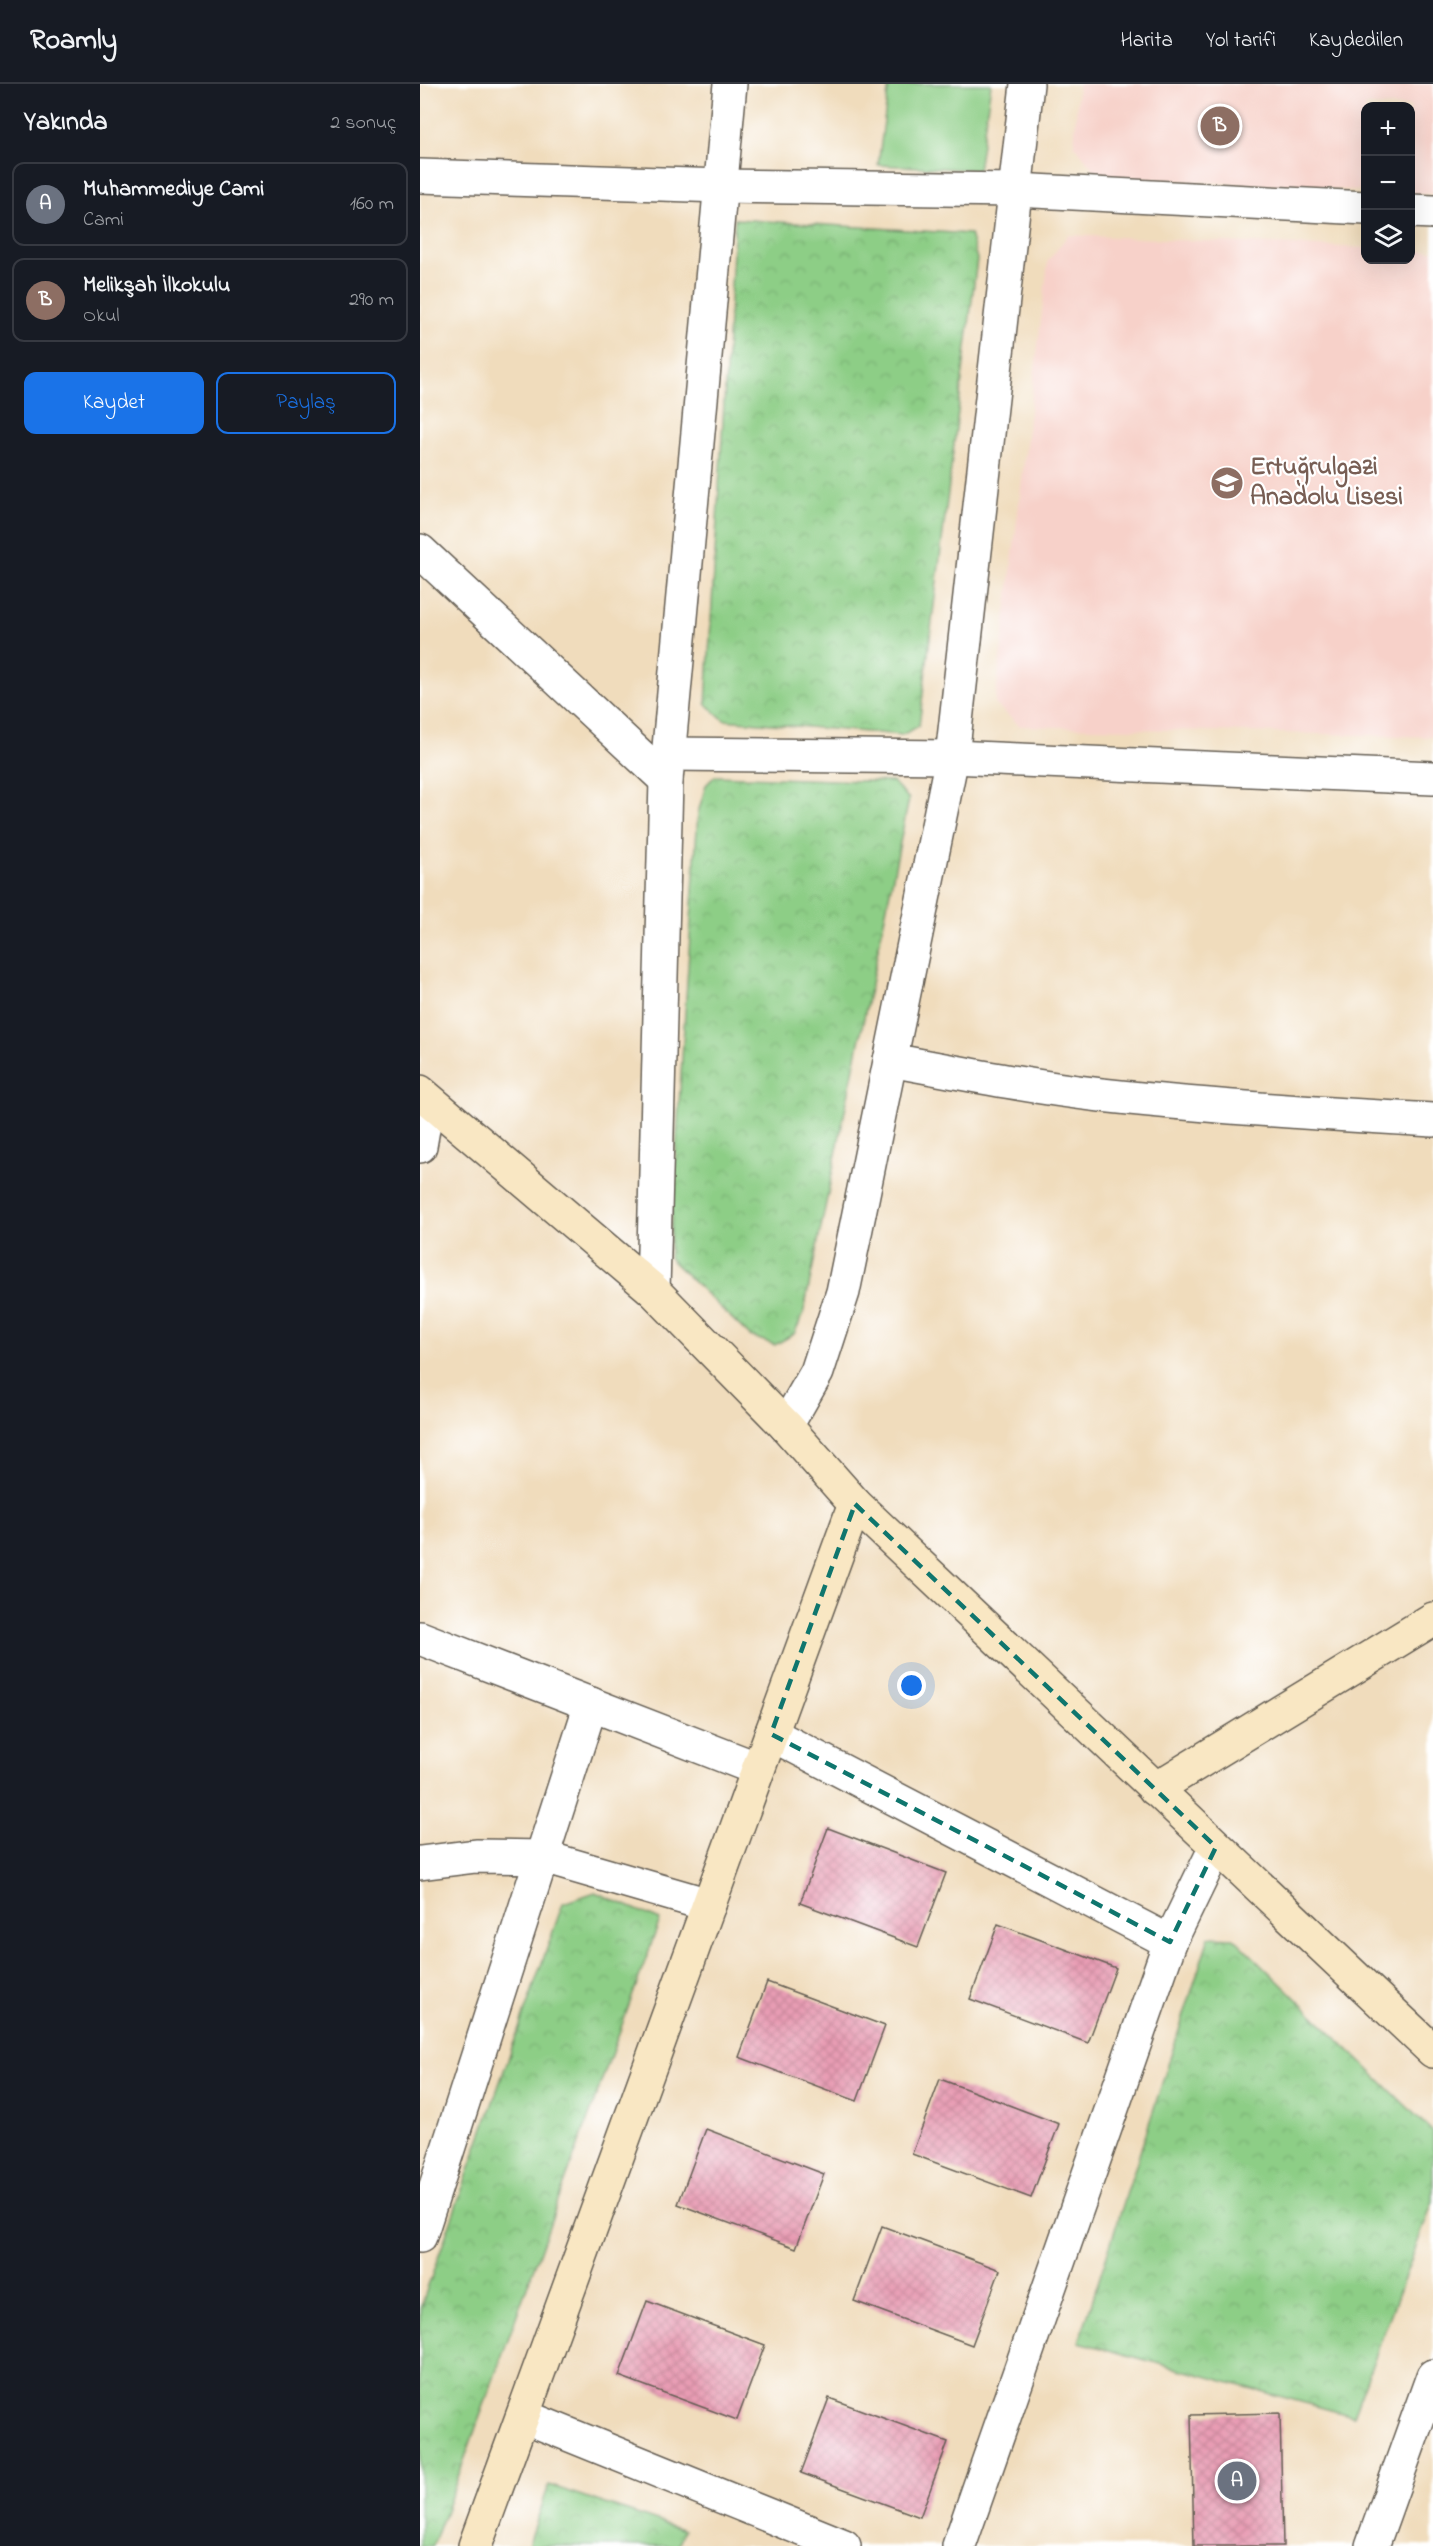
<!DOCTYPE html>
<html lang="tr">
<head>
<meta charset="utf-8">
<style>
  body { margin:0; font-family:"Indie Flower",sans-serif; background:#242831; color:#f1f3f6 }
  .controls { position:absolute; right:18px; top:18px; display:grid; overflow:hidden; border-radius:12px; box-shadow:0 6px 24px #0002 }
  .controls button { width:54px; height:54px; display:grid; place-items:center; padding:0; border:0; border-bottom:2px solid #363941; background:#171b24; color:#f1f3f6; font:30px sans-serif }
  .you { position:absolute; left:492px; top:1602px; width:21px; height:21px; margin:-15px; border:4px solid #fff; border-radius:50%; background:#1a73e8; box-shadow:0 0 0 9px #1a73e833 }
  .badge { display:grid; place-items:center; width:39px; height:39px; border-radius:50%; background:#1a73e8; color:#fff; font-size:20px; font-weight:700 }
  .pin { position:absolute; translate:-50% -50%; border:3px solid #fff; box-shadow:0 2px 6px #0006 }
  .list { margin:0; padding:0; list-style:none }
  h2 { display:flex; justify-content:space-between; align-items:center; height:78px; margin:0; padding:0 24px; font-size:26px }
  h2 small { font-size:20px; font-weight:400; color:#9ea1a6 }
  .list li { display:grid; grid-template-columns:39px 1fr auto; gap:18px; align-items:center; box-sizing:border-box; height:84px; margin:0 12px 12px; padding:0 12px; border:2px solid #363941; border-radius:12px }
  .list b { display:block; font-size:22px; white-space:nowrap }
  .list p { margin:0; font-size:20px; white-space:nowrap; color:#9ea1a6 }
  .list em { font-size:20px; font-style:normal; color:#9ea1a6 }
  .actions { display:flex; gap:12px; padding:18px 24px }
  .actions a { flex:1; padding:14px 0; border:2px solid #1a73e8; border-radius:12px; text-align:center; font-size:21px; color:#1a73e8 }
  .actions .main { background:#1a73e8; color:#fff }
  .icon { flex:none; width:33px; height:33px; fill:none; stroke:currentColor; stroke-width:2; stroke-linecap:round; stroke-linejoin:round }
  .map { position:relative; flex:none; width:1013px; height:2462px; overflow:hidden }
  header { display:flex; align-items:center; gap:36px; box-sizing:border-box; height:84px; padding:0 30px; background:#171b24; border-bottom:2px solid #363941 }
  header strong { font-size:28px }
  nav { display:flex; gap:33px; margin-inline-start:auto; font-size:21px }
  main { display:flex }
  aside { flex:1; background:#171b24 }
  .map>svg:first-child { display:block }
</style>
</head>
<body>
<header>
<strong>Roamly</strong>
<nav><a>Harita</a><a>Yol tarifi</a><a>Kaydedilen</a></nav>
</header>
<main>
<aside>
<h2>Yakında<small>2 sonuç</small></h2>
<ul class="list">
<li><span class="badge" style="background:#6b7280">A</span><div><b>Muhammediye Cami</b><p>Cami</p></div><em>160 m</em></li>
<li><span class="badge" style="background:#8d6e63">B</span><div><b>Melikşah İlkokulu</b><p>Okul</p></div><em>290 m</em></li>
</ul>
<div class="actions"><a class="main">Kaydet</a><a>Paylaş</a></div>
</aside>
<div class="map">
<svg width="1013" height="2462" viewBox="0 0 1013 2462">
  <defs>
    <pattern id="park-crowns" width="20" height="18" patternUnits="userSpaceOnUse" patternTransform="scale(1.5)"><rect width="20" height="18" fill="#8dce86"/><path d="M2 6a3 3 0 1 1 6 0M12 15a3 3 0 1 1 6 0" fill="none" stroke="#79b073"/></pattern>
    <pattern id="building-cross-hatch" width="8" height="8" patternUnits="userSpaceOnUse" patternTransform="scale(1.5)"><rect width="8" height="8" fill="#e89cb4"/><path d="M0 0l8 8M0 8l8-8" fill="none" stroke="#c6869a"/></pattern>
  </defs>
  <rect width="100%" height="100%" fill="#fff"/>
  <filter id="ink" filterUnits="userSpaceOnUse"><feTurbulence type="fractalNoise" baseFrequency=".0167" numOctaves="2"/><feDisplacementMap in="SourceGraphic" scale="12" xChannelSelector="R" yChannelSelector="G"/><feConvolveMatrix kernelMatrix="1 2 1 2 8 2 1 2 1" color-interpolation-filters="sRGB"/></filter>
  <filter id="wash" filterUnits="userSpaceOnUse"><feTurbulence type="fractalNoise" baseFrequency=".008" numOctaves="4" result="noise"/><feDisplacementMap in="SourceGraphic" scale="24" xChannelSelector="R" yChannelSelector="G"/><feGaussianBlur stdDeviation="1.35" result="paint"/><feColorMatrix in="noise" values="0 0 0 0 0 0 0 0 0 0 0 0 0 0 0 0 0 1.4 0 .05"/><feComposite in="paint" operator="in"/></filter>
  <g filter="url(#wash)">
    <rect width="100%" height="100%" fill="#f0dcbc"/>
    <g fill="#f7d1c9">
      <polygon points="658,0 1013,0 1013,110 991,109 990,22 946,22 945,107 679,92 654,61"/>
      <polygon points="648,151 945,164 946,176 990,176 991,166 1013,167 1013,653 600,642 575,620 628,177"/>
    </g>
    <polygon fill="#8dce86" stroke="#547551" stroke-width="1.5" points="469,0 571,0 558,86 458,81"/>
    <g fill="url(#park-crowns)" stroke="#547551" stroke-width="1.5">
      <polygon points="315,135 550,150 557,175 499,642 482,651 304,636 286,620"/>
      <polygon points="295,692 473,698 489,715 383,1231 374,1250 355,1261 330,1252 249,1174 278,729 286,701"/>
      <polygon points="175,1808 240,1836 13,2462 0,2462 0,2225 143,1819"/>
      <polygon points="789,1853 814,1854 1013,2048 1013,2117 933,2332 659,2258"/>
      <polygon points="129,2401 264,2446 258,2462 108,2462"/>
    </g>
    <g id="blocks">
      <g fill="url(#building-cross-hatch)">
        <polygon points="408,1744 526,1789 498,1863 380,1819"/>
        <polygon points="578,1840 696,1884 668,1959 550,1915"/>
        <polygon points="347,1898 465,1942 437,2017 319,1973"/>
        <polygon points="520,1995 639,2040 611,2114 492,2070"/>
        <polygon points="286,2045 404,2090 376,2164 258,2120"/>
        <polygon points="462,2142 580,2186 552,2261 434,2217"/>
        <polygon points="227,2217 345,2261 317,2336 199,2292"/>
        <polygon points="409,2314 528,2358 500,2433 381,2389"/>
        <polygon points="860,2329 863,2462 774,2462 771,2331"/>
      </g>
    </g>
  </g>
  <g filter="url(#ink)">
    <use href="#blocks" fill-opacity="0" stroke="#665f54" stroke-width="1.5"/>
    <g fill="none" stroke-linecap="round" stroke-linejoin="round">
      <defs>
        <g id="street">
          <polyline points="0,92 302,102 595,106 946,124"/>
          <polyline points="990,127 1013,128"/>
          <polyline points="0,467 246,696"/>
          <polyline points="248,670 532,673 1013,694"/>
          <path d="M470 976C540 989 611 1003 681 1011 792 1023 902 1030 1013 1036"/>
          <polyline points="0,1062 8,1016"/>
          <polyline points="233,1206 246,696 310,0"/>
          <polyline points="366,1342 397,1288 423,1208 532,673 607,0"/>
          <polyline points="0,1554 338,1685"/>
          <polyline points="351,1650 750,1858"/>
          <polyline points="0,1779 56,1772 123,1773 289,1821"/>
          <polyline points="0,2152 171,1620"/>
          <polyline points="103,2332 424,2462"/>
          <polyline points="539,2462 750,1858 796,1763"/>
          <polyline points="952,2462 1013,2292"/>
        </g>
        <g id="secondary">
          <polyline points="0,1008 233,1206 366,1342 435,1420 1013,1967"/>
          <polyline points="735,1705 1013,1535"/>
          <polyline points="55,2462 435,1420"/>
        </g>
      </defs>
      <use href="#street" stroke="#665f54" stroke-width="36"/>
      <use href="#secondary" stroke="#665f54" stroke-width="36"/>
      <use href="#street" stroke="#fff" stroke-width="33"/>
      <use href="#secondary" stroke="#f9e7c3" stroke-width="33"/>
    </g>
  </g>
  <path fill="none" stroke="#0f766e" stroke-width="4.5" stroke-dasharray="12 8" stroke-linejoin="round" d="M435 1420 796 1763 750 1858 351 1650Z"/>
  <defs>
    <symbol id="school-disc" viewBox="-11 -11 22 22"><circle r="9.5" fill="#8d6e63" stroke="#fff"/><path d="M0-5L7-2L0 1L-7-2ZM-4 1L0 2.5L4 1V4Q0 6-4 4Z" fill="#fff"/></symbol>
  </defs>
  <g fill-rule="evenodd">
    <use href="#school-disc" x="788" y="380" width="38" height="38"/>
  </g>
  <g text-anchor="middle" dominant-baseline="central" stroke-width="4.5" stroke-linejoin="round" paint-order="stroke">
    <g font-size="26" font-weight="bold" fill="#785e54" stroke="#fff" text-anchor="start">
      <text x="830" y="384">Ertuğrulgazi<tspan x="830" dy="30">Anadolu Lisesi</tspan></text>
    </g>
  </g>
</svg>
<div class="controls">
<button>+</button>
<button>−</button>
<button><svg class="icon" aria-label="layers" viewBox="0 0 24 24"><path d="M12 4l9 5-9 5-9-5zM3 14l9 5 9-5"/></svg></button>
</div>
<div class="you"></div>
<div class="pin badge" style="left:817px;top:2397px;background:#6b7280">A</div>
<div class="pin badge" style="left:800px;top:42px;background:#8d6e63">B</div>
</div>
</main>
</body>
</html>
